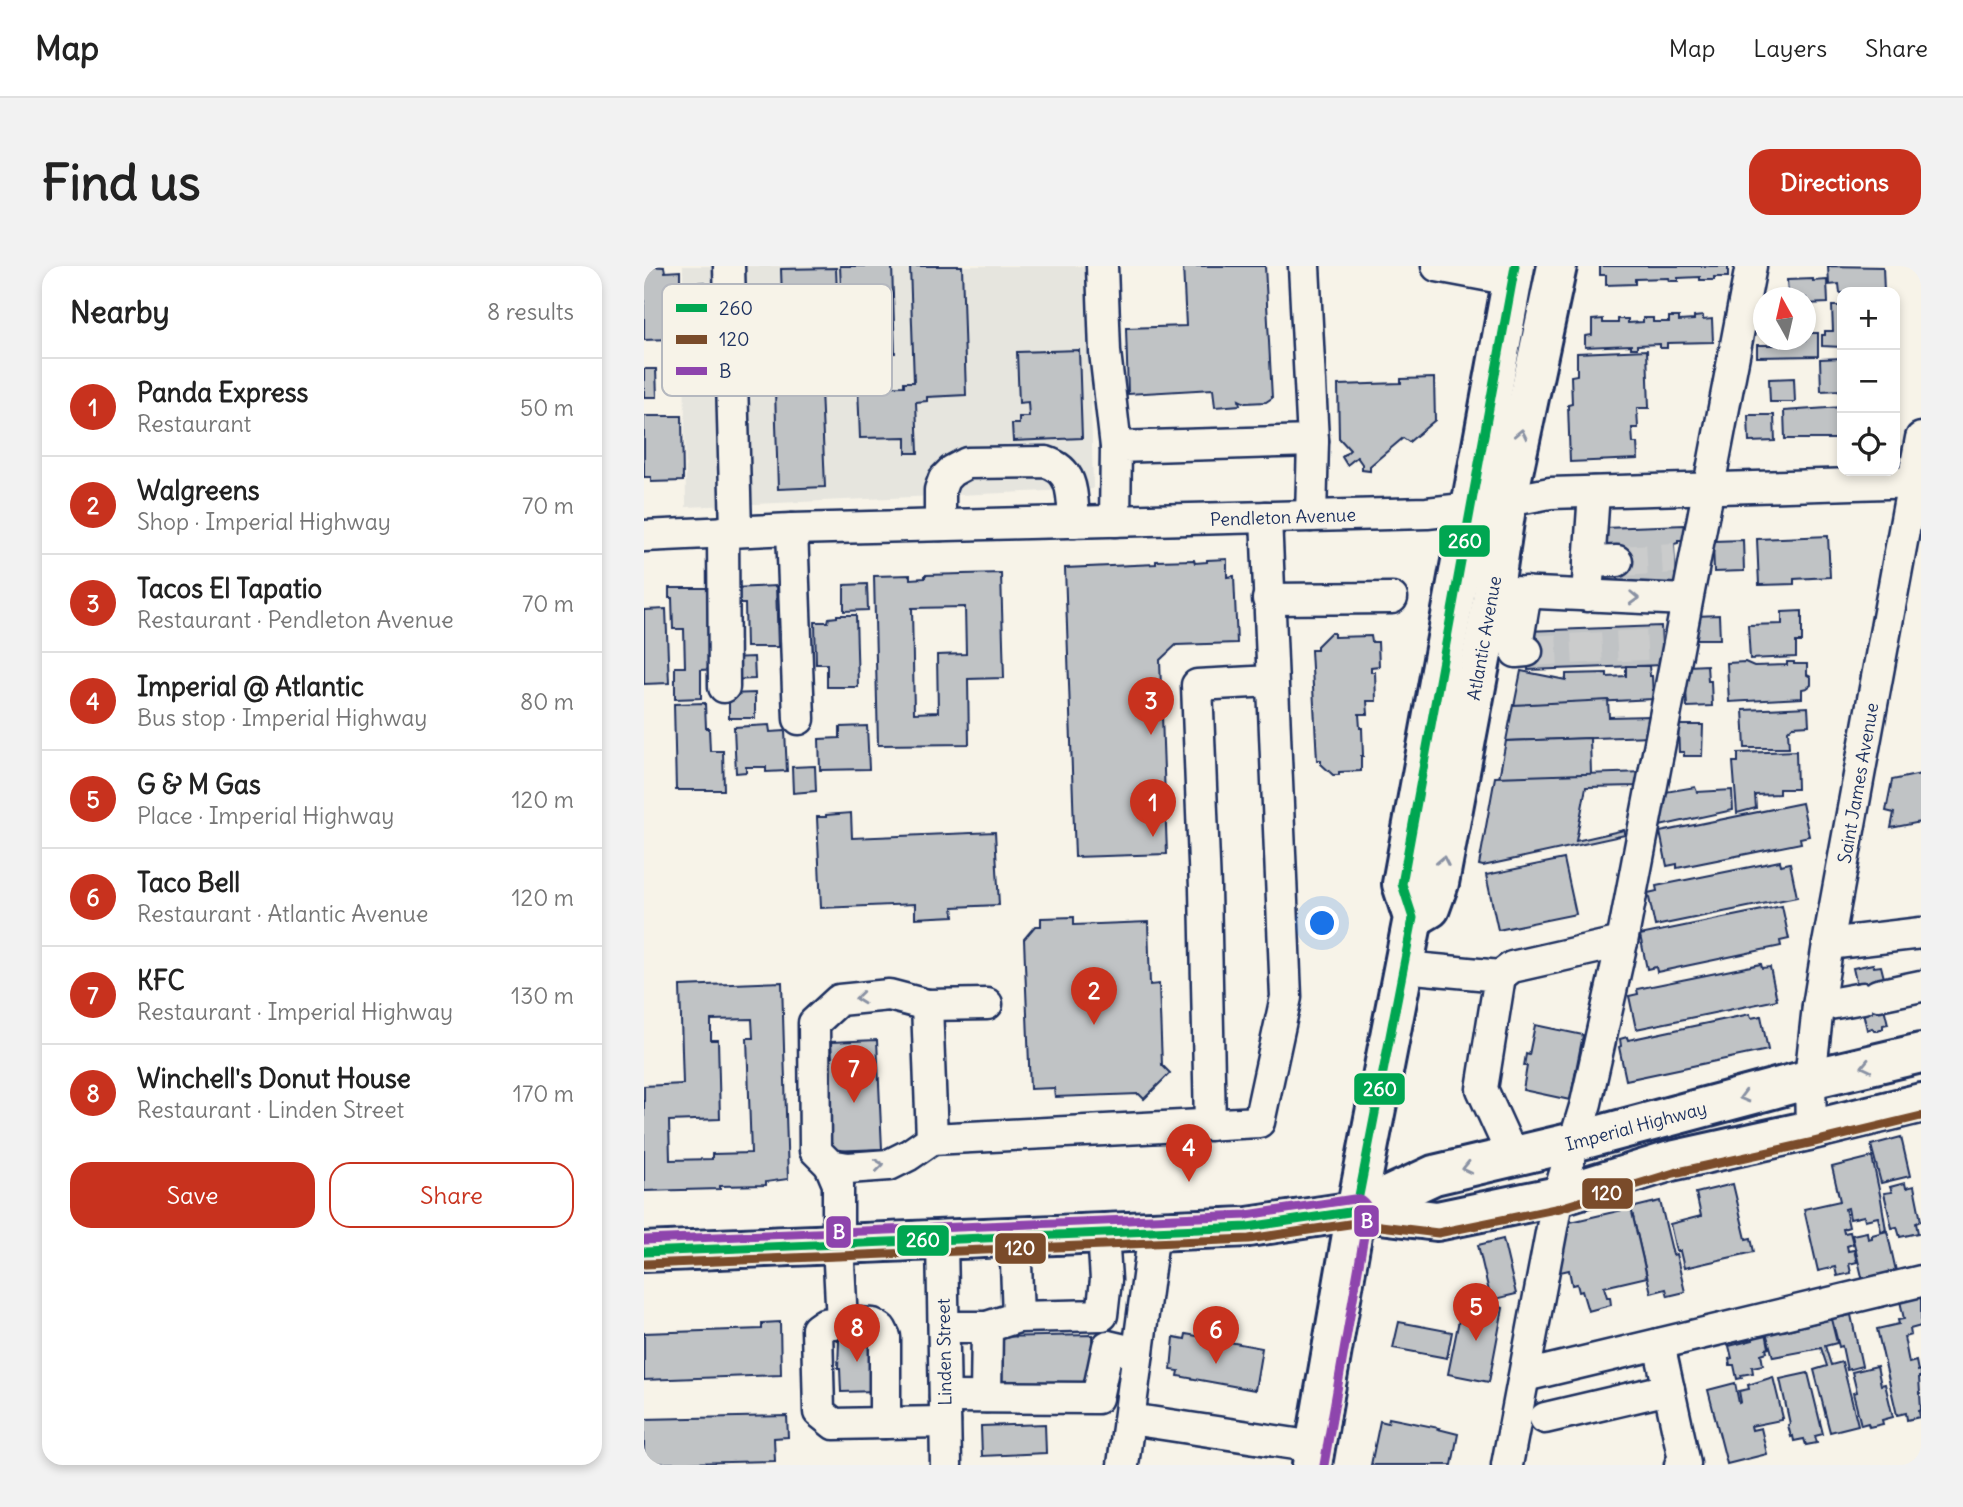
<!DOCTYPE html>
<html lang="en">
<head>
<meta charset="utf-8">
<style>
  body { margin:0; font-family:Delius,sans-serif; background:#f2f2f2; color:#222 }
  .controls { position:absolute; right:21px; top:21px; display:grid; overflow:hidden; border-radius:14px; box-shadow:0 4px 10px #0003 }
  .controls button { width:63px; height:63px; display:grid; place-items:center; padding:0; border:0; border-bottom:2px solid #e0e0e0; background:#fff; color:#222; font:35px sans-serif }
  .compass { position:absolute; left:1109px; top:21px; width:63px; height:63px; border-radius:50%; background:#fff; box-shadow:0 4px 10px #0003; rotate:352deg }
  .you { position:absolute; left:679px; top:658px; width:24px; height:24px; margin:-18px; border:5px solid #fff; border-radius:50%; background:#1a73e8; box-shadow:0 0 0 10px #1a73e833 }
  .badge { display:grid; place-items:center; width:46px; height:46px; border-radius:50%; background:#c8321e; color:#fff; font-size:23px; font-weight:700 }
  .pin { position:absolute; translate:-50% -58px; filter:drop-shadow(0 2px 4px #0008) }
  .pin::after { content:''; position:absolute; top:37px; width:24px; height:21px; background:inherit; clip-path:polygon(0 0,100% 0,50% 100%) }
  .list { margin:0; padding:0; list-style:none }
  h2 { display:flex; justify-content:space-between; align-items:center; height:91px; margin:0; padding:0 28px; font-size:30px }
  h2 small { font-size:23px; font-weight:400; color:#767676 }
  .list li { display:grid; grid-template-columns:46px 1fr auto; gap:21px; align-items:center; box-sizing:border-box; height:98px; padding:0 28px; border-top:2px solid #e0e0e0 }
  .list b { display:block; font-size:26px; white-space:nowrap }
  .list p { margin:0; font-size:23px; white-space:nowrap; color:#767676 }
  .list em { font-size:23px; font-style:normal; color:#767676 }
  .actions { display:flex; gap:14px; padding:21px 28px }
  .actions a { flex:1; padding:16px 0; border:2px solid #c8321e; border-radius:21px; text-align:center; font-size:24px; color:#c8321e }
  .actions .main { background:#c8321e; color:#fff }
  .icon { flex:none; width:38px; height:38px; fill:none; stroke:currentColor; stroke-width:2; stroke-linecap:round; stroke-linejoin:round }
  .map { position:relative; flex:none; width:1277px; height:1199px; overflow:hidden; border-radius:21px }
  header { display:flex; align-items:center; gap:42px; box-sizing:border-box; height:98px; padding:0 35px; background:#fff; border-bottom:2px solid #e0e0e0 }
  header strong { font-size:33px }
  nav { display:flex; gap:38px; margin-inline-start:auto; font-size:24px }
  .intro { display:flex; align-items:center; justify-content:space-between; box-sizing:border-box; height:168px; padding:0 42px }
  h1 { margin:0; font-size:49px }
  .button { padding:18px 32px; border-radius:21px; background:#c8321e; color:#fff; font-size:24px; font-weight:700 }
  main { display:flex; gap:42px; padding:0 42px }
  aside { flex:1; background:#fff; border-radius:21px; box-shadow:0 4px 10px #0003 }
  .map>svg:first-child { display:block }
</style>
</head>
<body>
<header>
<strong>Map</strong>
<nav><a>Map</a><a>Layers</a><a>Share</a></nav>
</header>
<div class="intro"><h1>Find us</h1><a class="button">Directions</a></div>
<main>
<aside>
<h2>Nearby<small>8 results</small></h2>
<ul class="list">
<li><span class="badge">1</span><div><b>Panda Express</b><p>Restaurant</p></div><em>50 m</em></li>
<li><span class="badge">2</span><div><b>Walgreens</b><p>Shop · Imperial Highway</p></div><em>70 m</em></li>
<li><span class="badge">3</span><div><b>Tacos El Tapatio</b><p>Restaurant · Pendleton Avenue</p></div><em>70 m</em></li>
<li><span class="badge">4</span><div><b>Imperial @ Atlantic</b><p>Bus stop · Imperial Highway</p></div><em>80 m</em></li>
<li><span class="badge">5</span><div><b>G &amp; M Gas</b><p>Place · Imperial Highway</p></div><em>120 m</em></li>
<li><span class="badge">6</span><div><b>Taco Bell</b><p>Restaurant · Atlantic Avenue</p></div><em>120 m</em></li>
<li><span class="badge">7</span><div><b>KFC</b><p>Restaurant · Imperial Highway</p></div><em>130 m</em></li>
<li><span class="badge">8</span><div><b>Winchell's Donut House</b><p>Restaurant · Linden Street</p></div><em>170 m</em></li>
</ul>
<div class="actions"><a class="main">Save</a><a>Share</a></div>
</aside>
<div class="map">
<svg width="1277" height="1199" viewBox="0 0 1277 1199">
  <rect width="100%" height="100%" fill="#f7f3e8"/>
  <filter id="ink" filterUnits="userSpaceOnUse"><feTurbulence type="fractalNoise" baseFrequency=".0143" numOctaves="2"/><feDisplacementMap in="SourceGraphic" scale="14" xChannelSelector="R" yChannelSelector="G"/><feConvolveMatrix kernelMatrix="1 2 1 2 8 2 1 2 1" color-interpolation-filters="sRGB"/></filter>
  <g filter="url(#ink)">
    <polygon fill="#e6e5de" points="39,0 444,0 449,223 42,241"/>
    <g fill="#c0c3c5" stroke="#1b2f5e" stroke-width="2" fill-rule="evenodd">
      <polygon points="0,0 20,1 21,6 36,5 36,68 26,69 27,73 0,74"/>
      <polygon points="196,0 248,0 251,87 200,89"/>
      <polygon points="266,0 318,0 322,129 283,131 283,135 272,136 274,187 262,187 262,171 216,172 214,121 260,120 260,116 270,116"/>
      <polygon points="539,0 621,0 628,132 622,136 601,137 595,134 596,139 571,141 569,123 484,128 482,62 542,60"/>
      <polygon points="956,0 1084,0 1084,11 1070,11 1070,14 1056,14 1056,11 1034,12 1034,15 1025,15 1024,12 991,13 991,18 962,19 962,9 956,9"/>
      <polygon points="1184,0 1239,1 1240,26 1196,27 1195,18 1185,19"/>
      <polygon points="192,2 193,29 138,31 137,3"/>
      <polygon points="1169,13 1169,15 1183,14 1184,37 1162,38 1162,32 1139,32 1139,29 1144,29 1143,14"/>
      <polygon points="60,16 61,63 52,63 51,17"/>
      <polygon points="1188,40 1198,40 1198,81 1178,80 1178,69 1181,69 1181,65 1189,65"/>
      <polygon points="1059,50 1059,54 1068,53 1069,76 1023,77 1023,82 1016,82 1016,78 993,79 993,82 987,82 987,79 941,81 941,70 948,69 948,54 959,53 959,57 974,57 974,53 984,53 984,57 999,56 999,52 1009,52 1009,56 1025,56 1025,51 1035,51 1035,55 1050,54 1050,51"/>
      <polygon points="1162,67 1174,67 1174,90 1113,91 1113,79 1130,79 1130,74 1162,74"/>
      <polygon points="435,84 438,172 369,175 368,158 375,158 375,151 385,151 384,136 375,137 373,86"/>
      <polygon points="1003,84 1005,142 993,142 994,162 988,162 989,177 993,177 994,193 926,196 924,139 928,138 927,110 933,109 933,87"/>
      <polygon points="1198,92 1198,124 1177,125 1176,93"/>
      <polygon points="0,103 12,103 13,131 0,131"/>
      <polygon points="790,112 791,154 765,176 759,172 726,200 726,205 718,204 718,198 713,191 703,199 698,191 706,184 695,172 694,119 757,117 757,113"/>
      <polygon points="1150,112 1151,136 1126,136 1125,113"/>
      <polygon points="177,123 181,221 134,223 131,124"/>
      <polygon points="1198,141 1198,173 1141,173 1140,145"/>
      <polygon points="1104,149 1130,149 1131,175 1105,176"/>
      <polygon points="0,150 38,150 39,215 7,216 7,211 0,211"/>
      <polygon points="1041,259 1042,274 1034,274 1034,277 1030,278 1032,324 974,326 973,279 960,280 960,262"/>
      <polygon points="1184,270 1186,311 1150,313 1150,318 1115,319 1113,273"/>
      <polygon points="1099,274 1100,305 1070,306 1069,275"/>
      <polygon points="583,293 583,311 590,310 593,377 532,379 516,394 523,588 431,591 421,302 512,298 512,295 550,294 551,297 563,296 563,294"/>
      <path d="M357 307 360 412 324 413 325 478 234 479 230 310 266 309V313L281 312V309ZM321 341 322 388 293 389 294 446 270 447 268 342Z"/>
      <polygon points="223,318 224,344 200,345 200,319"/>
      <polygon points="132,320 134,381 102,381 101,338 88,338 88,322"/>
      <polygon points="25,322 67,322 71,403 57,404 57,432 31,433 31,401 41,401 40,363 29,363 28,332 25,332"/>
      <polygon points="22,343 25,417 0,418 0,344"/>
      <polygon points="1158,345 1158,376 1152,376 1152,391 1106,393 1104,359 1138,358 1138,346"/>
      <polygon points="193,349 212,349 214,421 183,421 183,398 172,398 171,356 184,356 185,352 193,351"/>
      <polygon points="1075,349 1076,373 1053,373 1052,350"/>
      <polygon points="1017,360 1019,399 884,404 882,365"/>
      <polygon points="686,367 690,367 690,371 727,370 728,376 734,376 735,400 727,401 727,406 731,406 732,435 723,435 724,448 715,448 716,462 718,462 719,490 717,490 717,505 695,506 695,509 689,509 677,498 677,494 673,494 667,384 673,384 673,380"/>
      <polygon points="110,391 111,413 84,414 83,392"/>
      <polygon points="1101,396 1110,400 1143,399 1143,396 1150,396 1150,398 1163,398 1163,409 1167,411 1167,419 1163,422 1158,423 1158,432 1085,436 1083,397"/>
      <polygon points="1063,399 1064,415 1067,415 1068,440 1043,441 1041,403 1044,400"/>
      <polygon points="982,400 1005,400 1006,410 1008,410 1009,433 870,440 877,405 922,414 922,408 963,407 963,411 982,410"/>
      <polygon points="111,427 111,452 85,452 85,428"/>
      <polygon points="964,434 965,451 1006,450 1007,470 862,475 869,439"/>
      <polygon points="61,437 62,462 65,462 66,485 79,485 80,524 32,524 30,438"/>
      <polygon points="1164,441 1165,459 1149,460 1144,465 1145,482 1101,482 1099,444"/>
      <polygon points="125,459 126,466 141,465 143,505 122,506 122,501 102,501 102,506 92,507 90,461"/>
      <polygon points="1034,459 1059,459 1058,490 1040,490 1040,486 1035,486"/>
      <polygon points="223,460 225,503 176,504 175,473 196,472 196,461"/>
      <polygon points="946,472 947,508 855,512 862,475"/>
      <polygon points="1152,485 1153,523 1135,523 1135,528 1111,529 1112,542 1093,547 1089,496 1094,496 1094,487"/>
      <polygon points="171,500 172,525 149,527 148,501"/>
      <polygon points="1000,506 996,520 942,521 932,575 980,564 981,569 839,600 835,599 851,511"/>
      <polygon points="1277,508 1277,556 1247,562 1250,547 1242,545 1248,514"/>
      <polygon points="1051,521 1053,526 1088,524 1089,544 1016,560 1021,526"/>
      <polygon points="1158,537 1165,570 1156,572 1157,577 1033,602 1033,598 1023,600 1016,566"/>
      <polygon points="207,547 208,572 351,566 355,639 309,641 310,650 271,652 271,638 177,642 173,551 182,551 182,549"/>
      <polygon points="920,593 932,648 854,664 842,609"/>
      <polygon points="1136,595 1137,599 1146,597 1153,631 1011,660 1004,627 1013,625 1012,620"/>
      <polygon points="1138,640 1145,673 1136,675 1137,680 1013,706 1012,701 1003,703 996,669"/>
      <polygon points="430,651 430,659 504,656 506,719 515,718 518,799 526,807 500,833 495,828 411,831 410,822 386,823 380,673 391,660 397,660 397,652"/>
      <polygon points="1117,698 1118,702 1126,701 1133,734 992,763 985,730 994,728 993,723"/>
      <polygon points="1229,698 1230,701 1237,700 1242,720 1239,738 1244,758 1239,759 1239,763 1234,765 1230,765 1228,762 1223,764 1209,702"/>
      <path d="M138 716 144 913 122 916V919L76 920V923L0 925V820L39 818 36 720ZM108 753 109 772H103L107 887 68 888V893L26 894 25 855 76 853 74 774H67V754Z"/>
      <polygon points="1106,748 1107,752 1117,750 1124,784 982,814 975,781 977,780 976,773 983,771 984,774"/>
      <polygon points="891,759 939,769 926,834 879,824 883,800 880,800 882,788 885,789"/>
      <polygon points="233,774 238,883 187,885 183,791 188,791 187,776"/>
      <polygon points="1257,871 1266,910 1237,917 1227,879"/>
      <polygon points="1228,891 1237,933 1242,964 1237,965 1234,951 1221,954 1220,950 1206,953 1204,942 1201,943 1205,961 1199,963 1200,967 1206,966 1209,978 1203,980 1204,985 1210,984 1213,996 1205,998 1207,1007 1193,1010 1191,1001 1174,1005 1160,943 1196,935 1188,901"/>
      <polygon points="1261,917 1262,922 1270,920 1277,955 1272,957 1274,967 1256,971 1253,961 1248,962 1240,927 1248,926 1246,921"/>
      <polygon points="1089,918 1102,973 1107,972 1110,986 1040,1002 1036,985 1032,985 1026,958 1057,950 1052,927"/>
      <polygon points="1016,935 1029,989 1032,988 1041,1026 1024,1030 1022,1023 1007,1027 987,942"/>
      <polygon points="987,942 1003,1011 960,1021 963,1031 966,1031 967,1039 944,1045 938,1025 935,1026 933,1018 928,1019 925,1004 912,1007 922,957"/>
      <polygon points="1243,965 1252,1005 1239,1008 1240,1010 1219,1015 1208,969 1223,966 1224,973 1228,972 1228,969"/>
      <polygon points="859,973 872,1028 847,1034 834,979"/>
      <polygon points="1276,1028 1277,1028 1277,1060 1266,1063 1267,1069 1260,1071 1265,1097 1272,1095 1274,1105 1277,1104 1277,1111 1275,1111 1277,1144 1275,1145 1276,1151 1263,1154 1262,1147 1253,1149 1233,1063 1255,1058 1254,1054 1260,1053 1256,1035 1277,1031"/>
      <polygon points="819,1034 840,1035 859,1042 845,1116 804,1108"/>
      <polygon points="1207,1049 1218,1100 1203,1104 1198,1080 1195,1081 1188,1053"/>
      <polygon points="1187,1053 1193,1077 1181,1080 1187,1099 1198,1096 1214,1159 1186,1166 1170,1104 1183,1100 1177,1082 1129,1091 1122,1066 1139,1062 1140,1065"/>
      <polygon points="136,1056 137,1109 0,1114 0,1067 118,1063 118,1057"/>
      <polygon points="755,1056 808,1066 803,1092 749,1082"/>
      <polygon points="1122,1066 1125,1082 1122,1083 1123,1086 1117,1088 1119,1099 1108,1101 1109,1107 1097,1109 1098,1112 1093,1113 1090,1099 1086,1099 1085,1093 1088,1092 1085,1080 1109,1074 1108,1069"/>
      <polygon points="234,1067 234,1125 197,1126 196,1102 194,1102 195,1075 193,1075 193,1069"/>
      <polygon points="542,1068 618,1082 611,1124 534,1110 535,1105 527,1104 530,1071 541,1073"/>
      <polygon points="448,1069 449,1117 352,1121 350,1071"/>
      <polygon points="1233,1100 1237,1119 1241,1118 1249,1151 1238,1154 1239,1158 1225,1161 1224,1157 1217,1159 1209,1127 1213,1126 1208,1106"/>
      <polygon points="1164,1107 1179,1168 1171,1170 1173,1177 1162,1179 1160,1173 1150,1175 1149,1170 1147,1171 1144,1159 1146,1158 1136,1113"/>
      <polygon points="1129,1111 1139,1152 1137,1152 1137,1154 1107,1160 1108,1164 1117,1162 1123,1188 1083,1198 1064,1124 1091,1117 1095,1137 1097,1136 1095,1125 1105,1123 1104,1119"/>
      <polygon points="143,1150 144,1171 130,1172 131,1195 0,1198 0,1153"/>
      <polygon points="745,1152 795,1162 794,1163 814,1168 808,1199 727,1199 736,1155 744,1157"/>
      <polygon points="401,1158 402,1187 338,1190 337,1160"/>
    </g>
    <g fill="none" stroke-linecap="round" stroke-linejoin="round">
      <g stroke="#cbcccc" stroke-width="30" stroke-dasharray="30 15" stroke-linecap="butt">
        <polyline points="973,295 1031,292"/>
        <polyline points="883,385 1018,378"/>
      </g>
      <defs>
        <g id="minor">
          <polyline points="85,0 92,265"/>
          <polyline points="458,0 461,86 472,181"/>
          <polyline points="660,0 669,175 667,250"/>
          <polyline points="793,0 868,14"/>
          <polyline points="471,255 472,181 669,175"/>
          <path d="M296 259V224L300 213 308 205 323 197 402 196C431 205 428 230 430 256"/>
          <polyline points="148,263 155,453"/>
          <polyline points="79,266 80,421"/>
          <polyline points="0,270 148,263 783,247 828,242 906,227 1277,216"/>
          <polyline points="945,296 973,295"/>
          <polyline points="849,325 1042,334"/>
          <polyline points="882,326 872,386 883,385"/>
          <polyline points="943,330 950,226"/>
          <polyline points="624,333 748,332"/>
          <polyline points="1184,678 1277,667"/>
          <polyline points="760,701 856,710 838,823 869,891"/>
          <polyline points="856,710 868,701 978,676"/>
          <polyline points="1234,729 1277,720"/>
          <polyline points="343,738 283,739 288,873 615,856 642,731 622,251"/>
          <polyline points="283,739 245,729 195,734 170,757 171,884 186,899 204,902 245,899 265,889 288,873"/>
          <polyline points="1174,740 1219,732"/>
          <polyline points="566,859 561,622 553,419 628,415"/>
          <polyline points="1167,864 1166,813 1174,740 1184,678 1277,172"/>
          <polyline points="186,899 194,918 194,978 198,1056 229,1058 237,1063 241,1071 241,1157 301,1156"/>
          <polyline points="371,971 374,1051 458,1049 462,1014 459,967"/>
          <polyline points="298,974 302,1199"/>
          <polyline points="198,1056 180,1058 173,1063 175,1146 190,1158 241,1157"/>
          <polyline points="300,1061 343,1061 374,1051"/>
          <polyline points="1015,1078 1041,1198 1036,1199"/>
          <polyline points="881,1110 1277,1015"/>
          <polyline points="301,1131 453,1132 464,1080 494,1087"/>
          <polyline points="342,1131 343,1061"/>
          <polyline points="901,1152 1025,1123"/>
          <polyline points="486,1153 671,1181"/>
          <polyline points="479,1199 510,965"/>
          <polyline points="863,1199 914,930 942,837 978,676 1107,0"/>
        </g>
        <g id="major">
          <polyline points="769,652 786,642 795,617 848,335 863,235 913,0"/>
          <polyline points="712,945 790,909 930,876 1166,813 1277,787"/>
          <polyline points="0,986 604,961 712,945 793,955 914,930 1027,895 1167,864 1277,837"/>
          <polyline points="668,1199 712,945 769,652 758,618 871,0"/>
        </g>
      </defs>
      <use href="#minor" stroke="#1b2f5e" stroke-width="35"/>
      <use href="#major" stroke="#1b2f5e" stroke-width="44"/>
      <use href="#minor" stroke="#f7f3e8" stroke-width="30"/>
      <use href="#major" stroke="#f7f3e8" stroke-width="38"/>
      <defs>
        <polyline id="bus-1" points="0,986 604,961 712,945 769,652 758,618 871,0"/>
        <polyline id="bus-2" points="1,998 605,973 712,957 794,967 916,942 1030,907 1170,876 1277,850"/>
        <path id="bus-3" d="M0 974 603 949 710 933C719 933 724 938 724 947L680 1199"/>
      </defs>
      <use href="#bus-1" stroke="#f7f3e8" stroke-width="14"/>
      <use href="#bus-2" stroke="#f7f3e8" stroke-width="14"/>
      <use href="#bus-3" stroke="#f7f3e8" stroke-width="14"/>
      <use href="#bus-1" stroke="#00a651" stroke-width="9"/>
      <use href="#bus-2" stroke="#7a4b2a" stroke-width="9"/>
      <use href="#bus-3" stroke="#8e44ad" stroke-width="9"/>
    </g>
    <defs><path id="oneway-chevron" d="M-2-3.5L2.5 0L-2 3.5" fill="none" stroke-width="1.6" stroke-linecap="round" stroke-linejoin="round" transform="scale(1.75)"/></defs>
    <g stroke="#8991a3">
      <use href="#oneway-chevron" transform="translate(877 168) rotate(-78)"/>
      <use href="#oneway-chevron" transform="translate(990 332) rotate(2)"/>
      <use href="#oneway-chevron" transform="translate(799 595) rotate(-79)"/>
      <use href="#oneway-chevron" transform="translate(216 732) rotate(174)"/>
      <use href="#oneway-chevron" transform="translate(1222 800) rotate(167)"/>
      <use href="#oneway-chevron" transform="translate(1100 831) rotate(165)"/>
      <use href="#oneway-chevron" transform="translate(235 899) rotate(-7)"/>
      <use href="#oneway-chevron" transform="translate(823 902) rotate(167)"/>
    </g>
  </g>
  <g text-anchor="middle" dominant-baseline="central" stroke-width="7" stroke-linejoin="round" paint-order="stroke">
    <g font-size="18" fill="#1b2f5e" stroke="#f7f3e8">
      <text transform="translate(639 251) rotate(-2)">Pendleton Avenue</text>
      <text transform="translate(840 372) rotate(-80)">Atlantic Avenue</text>
      <text transform="translate(1214 517) rotate(-80)">Saint James Avenue</text>
      <text transform="translate(992 860) rotate(-15)">Imperial Highway</text>
      <text transform="translate(300 1086) rotate(-91)">Linden Street</text>
    </g>
  </g>
  <rect x="18" y="18" width="230" height="112" rx="10" fill="#f7f3e8" stroke="#b5b8bf" stroke-width="2"/>
  <rect x="32" y="38" width="31" height="8" fill="#00a651"/>
  <rect x="32" y="69" width="31" height="9" fill="#7a4b2a"/>
  <rect x="32" y="101" width="31" height="8" fill="#8e44ad"/>
  <g font-size="19" fill="#1b2f5e">
    <text x="75" y="49">260</text>
    <text x="75" y="80">120</text>
    <text x="75" y="112">B</text>
  </g>
  <g stroke="#f7f3e8" stroke-width="2.5">
    <rect x="794" y="258" width="53" height="34" rx="7" fill="#00a651"/>
    <rect x="709" y="806" width="53" height="34" rx="7" fill="#00a651"/>
    <rect x="937" y="911" width="53" height="33" rx="7" fill="#7a4b2a"/>
    <rect x="709" y="938" width="27" height="34" rx="7" fill="#8e44ad"/>
    <rect x="181" y="949" width="27" height="34" rx="7" fill="#8e44ad"/>
    <rect x="252" y="958" width="54" height="33" rx="7" fill="#00a651"/>
    <rect x="350" y="966" width="53" height="33" rx="7" fill="#7a4b2a"/>
  </g>
  <g font-size="19" text-anchor="middle" font-weight="bold" fill="#fff">
    <text x="821" y="282">260</text>
    <text x="736" y="830">260</text>
    <text x="963" y="934">120</text>
    <text x="723" y="962">B</text>
    <text x="195" y="973">B</text>
    <text x="279" y="981">260</text>
    <text x="376" y="989">120</text>
  </g>
</svg>
<div class="controls">
<button>+</button>
<button>−</button>
<button><svg class="icon" aria-label="locate" viewBox="0 0 24 24"><circle cx="12" cy="12" r="6"/><path d="M12 2v4M12 18v4M2 12h4M18 12h4"/></svg></button>
</div>
<svg class="compass" viewBox="-18 -18 36 36"><path d="M0-13l5 13h-10z" fill="#e53935"/><path d="M0 13l5-13h-10z" fill="#767676"/></svg>
<div class="you"></div>
<div class="pin badge" style="left:509px;top:571px">1</div>
<div class="pin badge" style="left:450px;top:759px">2</div>
<div class="pin badge" style="left:507px;top:469px">3</div>
<div class="pin badge" style="left:545px;top:916px">4</div>
<div class="pin badge" style="left:832px;top:1075px">5</div>
<div class="pin badge" style="left:572px;top:1098px">6</div>
<div class="pin badge" style="left:210px;top:837px">7</div>
<div class="pin badge" style="left:213px;top:1096px">8</div>
</div>
</main>
</body>
</html>
